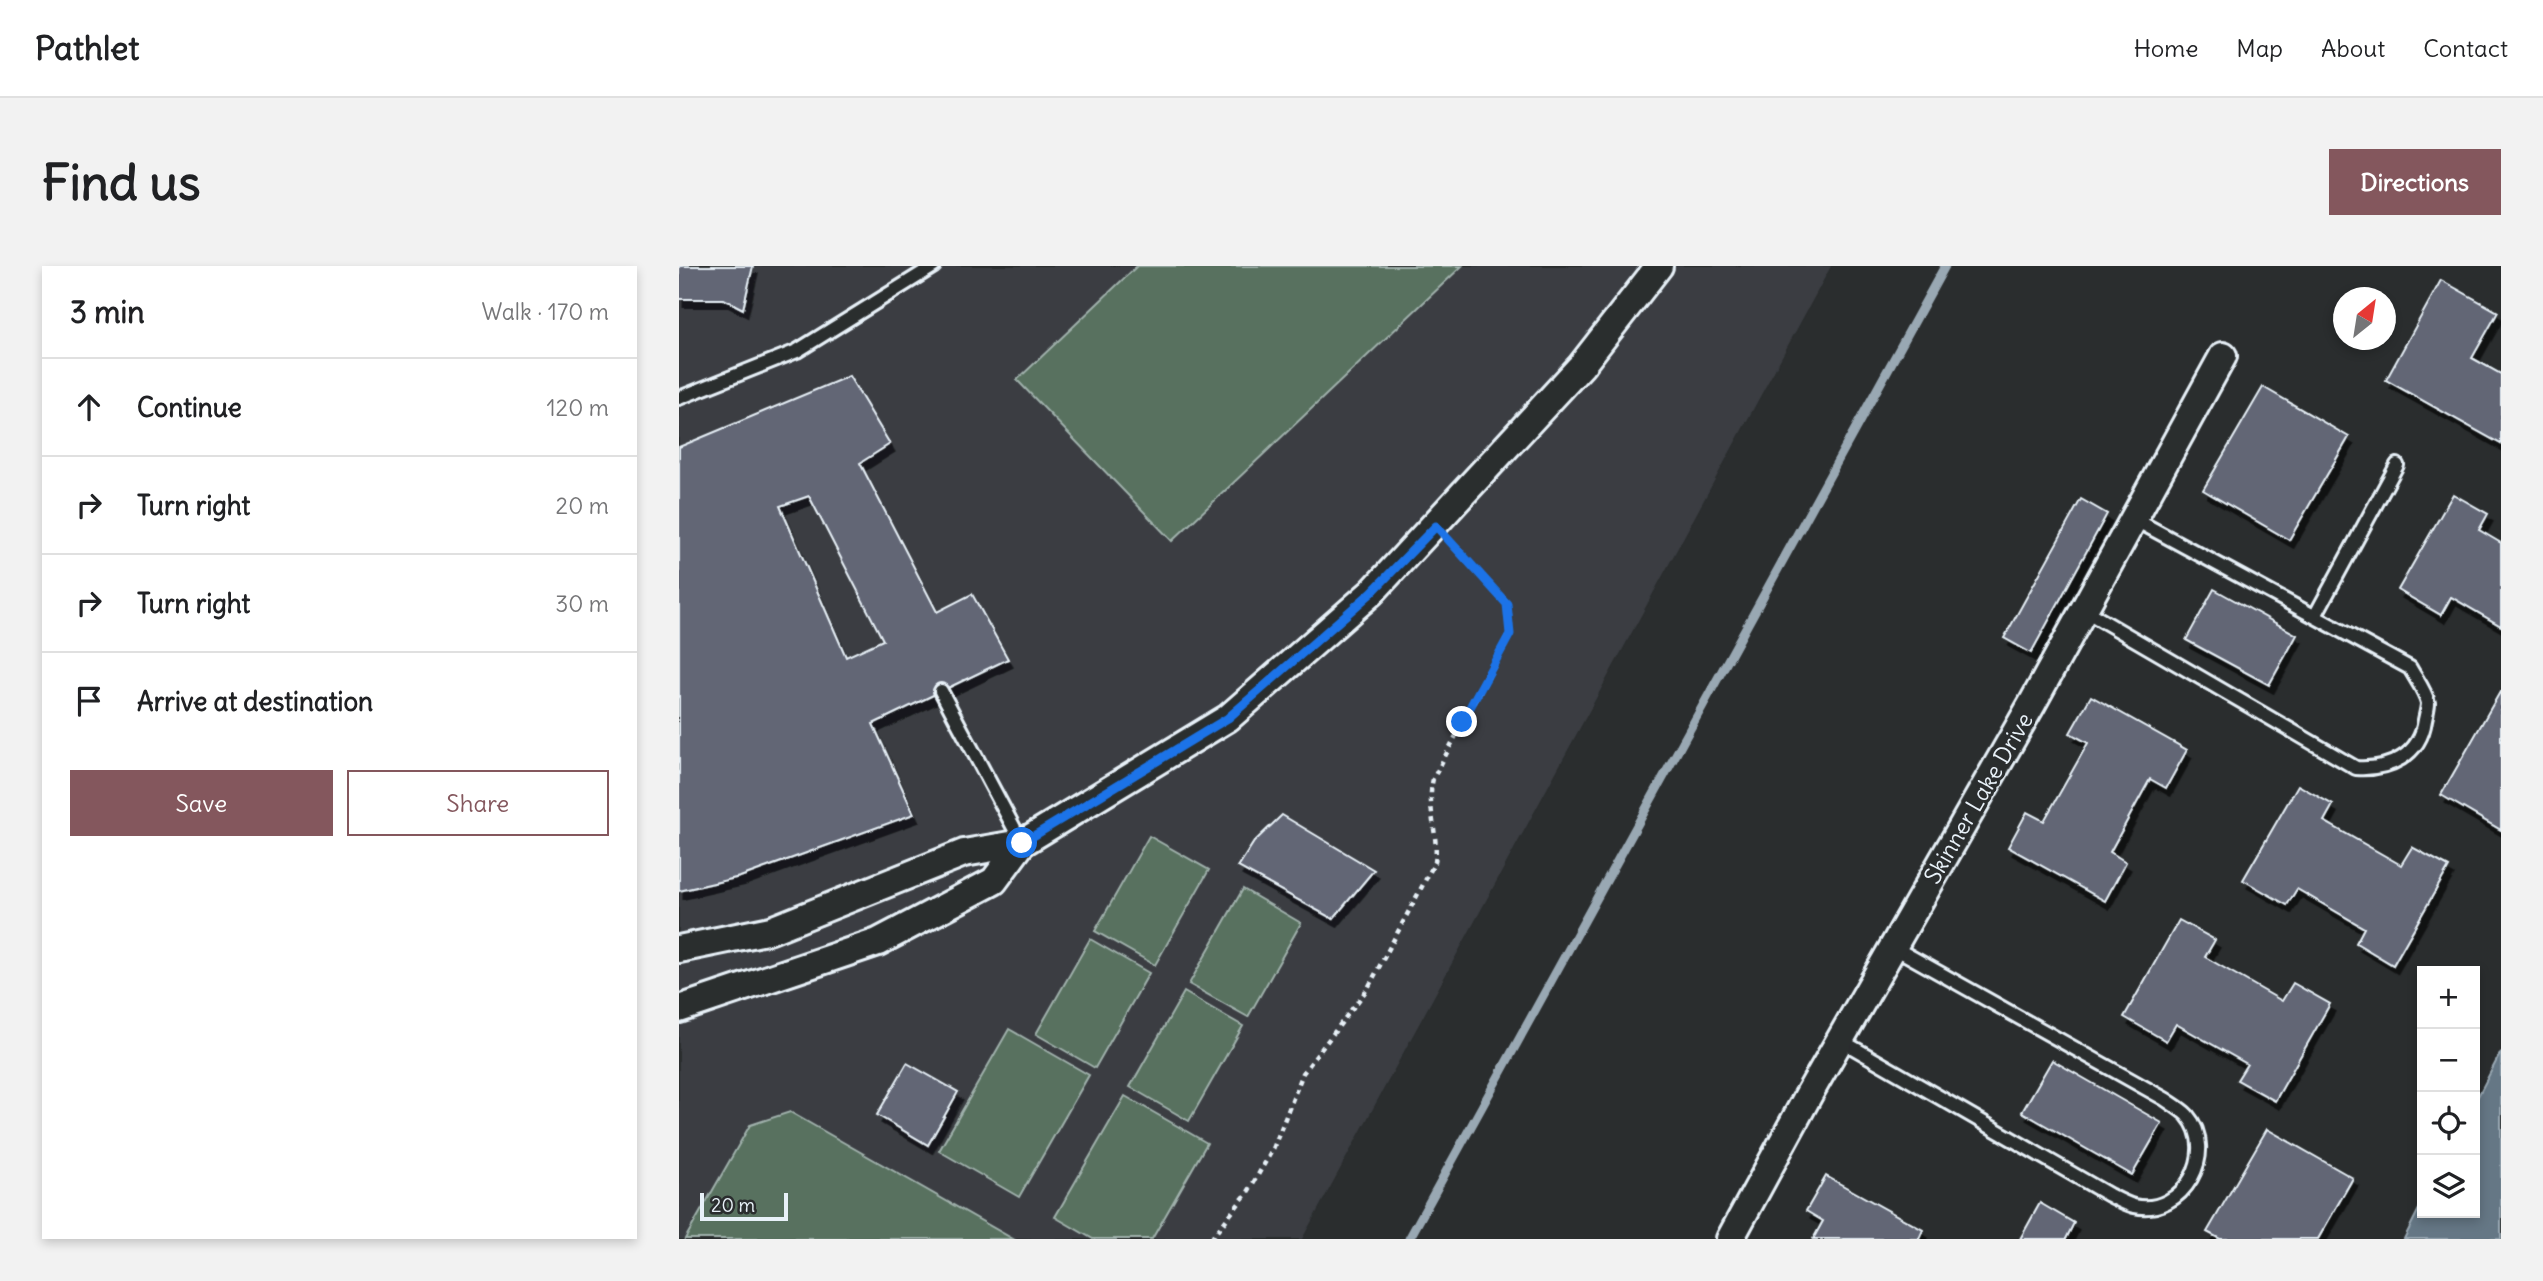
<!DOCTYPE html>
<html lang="en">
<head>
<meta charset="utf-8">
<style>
  body { margin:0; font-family:Delius,sans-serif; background:#f2f2f2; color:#202124 }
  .controls { position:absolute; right:21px; bottom:21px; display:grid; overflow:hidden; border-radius:0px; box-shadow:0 4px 10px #0003 }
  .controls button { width:63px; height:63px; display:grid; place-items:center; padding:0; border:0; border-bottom:2px solid #e0e0e0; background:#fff; color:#202124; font:35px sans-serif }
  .compass { position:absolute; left:1654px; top:21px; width:63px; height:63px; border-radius:50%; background:#fff; box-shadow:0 4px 10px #0003; rotate:30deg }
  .scale { position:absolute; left:21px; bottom:18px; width:88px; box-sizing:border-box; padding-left:7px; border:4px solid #e8f1f8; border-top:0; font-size:19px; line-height:24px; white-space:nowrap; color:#e8f1f8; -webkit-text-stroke:5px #2a2d2e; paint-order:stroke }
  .stop { position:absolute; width:21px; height:21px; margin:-16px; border:5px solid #1a73e8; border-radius:50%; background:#fff }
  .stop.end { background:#1a73e8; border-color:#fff; box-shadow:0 2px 7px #0008 }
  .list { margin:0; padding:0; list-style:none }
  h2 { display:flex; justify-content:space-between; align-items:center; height:91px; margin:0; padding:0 28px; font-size:30px }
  h2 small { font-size:23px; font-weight:400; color:#757577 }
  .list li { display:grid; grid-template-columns:46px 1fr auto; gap:21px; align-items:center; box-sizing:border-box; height:98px; padding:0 28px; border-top:2px solid #e0e0e0 }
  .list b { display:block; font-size:26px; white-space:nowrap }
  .list em { font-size:23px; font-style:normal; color:#757577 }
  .actions { display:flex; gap:14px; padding:21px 28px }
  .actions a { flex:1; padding:16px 0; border:2px solid #84575d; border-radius:0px; text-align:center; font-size:24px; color:#84575d }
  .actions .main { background:#84575d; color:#fff }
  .icon { flex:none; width:38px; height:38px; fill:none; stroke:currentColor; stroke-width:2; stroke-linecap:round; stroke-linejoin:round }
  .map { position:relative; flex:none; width:1822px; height:973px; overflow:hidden; border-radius:0px }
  header { display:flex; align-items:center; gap:42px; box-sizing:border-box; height:98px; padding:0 35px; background:#fff; border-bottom:2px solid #e0e0e0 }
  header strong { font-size:33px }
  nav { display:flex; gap:38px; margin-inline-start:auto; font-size:24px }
  .intro { display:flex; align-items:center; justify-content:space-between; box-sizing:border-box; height:168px; padding:0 42px }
  h1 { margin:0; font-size:49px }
  .button { padding:18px 32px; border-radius:0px; background:#84575d; color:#fff; font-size:24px; font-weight:700 }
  main { display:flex; gap:42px; padding:0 42px }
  aside { flex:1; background:#fff; border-radius:0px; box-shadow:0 4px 10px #0003 }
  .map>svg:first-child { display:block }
</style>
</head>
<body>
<header>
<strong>Pathlet</strong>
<nav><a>Home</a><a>Map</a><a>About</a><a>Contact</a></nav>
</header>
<div class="intro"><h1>Find us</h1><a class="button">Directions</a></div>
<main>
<aside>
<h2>3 min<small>Walk · 170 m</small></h2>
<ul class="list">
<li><svg class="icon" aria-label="ahead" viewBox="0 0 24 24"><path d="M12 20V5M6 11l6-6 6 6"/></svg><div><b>Continue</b></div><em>120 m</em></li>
<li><svg class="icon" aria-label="right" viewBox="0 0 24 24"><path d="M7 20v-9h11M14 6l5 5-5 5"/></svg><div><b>Turn right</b></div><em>20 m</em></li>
<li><svg class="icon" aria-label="right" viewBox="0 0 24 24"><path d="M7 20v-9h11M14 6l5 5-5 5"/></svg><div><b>Turn right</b></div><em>30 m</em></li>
<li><svg class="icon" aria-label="arrive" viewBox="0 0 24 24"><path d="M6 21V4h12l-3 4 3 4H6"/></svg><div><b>Arrive at destination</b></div></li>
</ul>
<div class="actions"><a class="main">Save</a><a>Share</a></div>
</aside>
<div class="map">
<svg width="1822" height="973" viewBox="0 0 1822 973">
  <defs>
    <filter id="shadow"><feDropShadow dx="4.5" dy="8" stdDeviation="0" flood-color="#0009"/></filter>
  </defs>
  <rect width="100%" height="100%" fill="#2a2d2e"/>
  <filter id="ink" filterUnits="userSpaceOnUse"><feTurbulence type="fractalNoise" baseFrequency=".0143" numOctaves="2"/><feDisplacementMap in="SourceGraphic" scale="14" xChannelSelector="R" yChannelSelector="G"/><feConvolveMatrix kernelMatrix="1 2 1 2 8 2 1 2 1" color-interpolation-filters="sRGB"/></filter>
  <g filter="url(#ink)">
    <polygon fill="#3b3e43" points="0,0 1152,0 623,973 0,973"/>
    <g fill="#58715f" stroke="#a0b1ac" stroke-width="2">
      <polygon points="458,0 783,0 493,275 338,114"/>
      <polygon points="470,570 530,604 476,699 416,665"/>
      <polygon points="564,623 622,657 569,751 510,718"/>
      <polygon points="411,673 470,707 416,802 357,768"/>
      <polygon points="505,726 564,760 510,855 451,821"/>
      <polygon points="330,763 410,809 340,931 260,885"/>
      <polygon points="446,830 528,877 473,973 414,973 376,951"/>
      <polygon points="111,846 334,973 6,973 71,859"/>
    </g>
    <polygon fill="#657785" stroke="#99a8b3" stroke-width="2" points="1822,786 1822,973 1725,973 1743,937 1743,947 1796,947 1796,836"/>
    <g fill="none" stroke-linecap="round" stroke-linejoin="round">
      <polyline stroke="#99a8b3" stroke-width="9" points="730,973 1266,0"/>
    </g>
    <g fill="#626675" stroke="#e8f1f8" stroke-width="2" fill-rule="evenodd" filter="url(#shadow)">
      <polygon points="0,0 74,0 64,43 45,33 0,33"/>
      <polygon points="1762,14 1819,46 1793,92 1822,108 1822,178 1707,114"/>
      <path d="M170 110 211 178 181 197 258 346 293 328 329 393 194 458 235 548 61 611 0 625V181ZM130 230 204 374 167 391 101 240Z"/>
      <polygon points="1584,121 1670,171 1610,274 1524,224"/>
      <polygon points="1774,228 1809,248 1800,264 1822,277 1822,360 1772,331 1762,349 1719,324"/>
      <polygon points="1402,233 1428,248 1352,387 1325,372"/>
      <polygon points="1535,323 1618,369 1590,419 1507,374"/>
      <polygon points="1821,426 1822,426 1822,564 1762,529"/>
      <polygon points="1412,430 1508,484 1487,522 1471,513 1431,586 1447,596 1426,635 1329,581 1348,546 1365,555 1409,477 1391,467"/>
      <polygon points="1619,519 1654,539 1645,555 1722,599 1733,581 1770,601 1714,699 1677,677 1685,662 1618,623 1608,639 1564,614"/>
      <polygon points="603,549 695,604 654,653 559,601 575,576"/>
      <polygon points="1500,654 1536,674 1526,691 1603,735 1614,717 1651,738 1596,835 1558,814 1568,798 1497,758 1487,775 1445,751"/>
      <polygon points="1373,794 1483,857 1453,909 1343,846"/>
      <polygon points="228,797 279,826 249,879 198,849"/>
      <polygon points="1588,863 1674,912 1639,973 1541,973 1528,966"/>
      <polygon points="1147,910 1244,964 1240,973 1134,973 1144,955 1127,945"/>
      <polygon points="1361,937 1395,957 1387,973 1341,973"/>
    </g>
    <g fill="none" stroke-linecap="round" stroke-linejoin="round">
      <defs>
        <g id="lane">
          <polyline points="0,132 118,85 255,0"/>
          <path d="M1405 344 1677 502C1710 504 1741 490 1746 454 1747 449 1749 442 1749 437 1747 426 1737 413 1731 402L1455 253"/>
          <polyline points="1636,350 1718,199"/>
          <polyline points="262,425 343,577"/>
          <path d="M1161 774 1430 929C1438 933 1447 938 1455 940 1504 951 1540 886 1508 849 1502 843 1493 838 1486 833L1214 681"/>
        </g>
        <g id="street">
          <polyline points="343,577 549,452 693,326 902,100 980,0"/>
          <polyline points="0,683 92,664 285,587 343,577 315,615 199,676 0,743"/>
          <polyline points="1051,973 1130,828 1353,438 1544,90"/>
        </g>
      </defs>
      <use href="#lane" stroke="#e8f1f8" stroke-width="18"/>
      <use href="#street" stroke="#e8f1f8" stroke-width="32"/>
      <path stroke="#e8f1f8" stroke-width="4.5" stroke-dasharray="5 5" stroke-linecap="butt" d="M532 973 569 926 594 883 624 807 689 722 756 596C760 568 747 541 754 513L831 368 828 338 773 278"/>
      <use href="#lane" stroke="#2a2d2e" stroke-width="12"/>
      <use href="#street" stroke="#2a2d2e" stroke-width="26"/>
    </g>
  </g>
  <g fill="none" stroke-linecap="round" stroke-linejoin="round" filter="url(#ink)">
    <polyline stroke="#1a73e8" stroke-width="9" points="343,577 549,452 693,326 757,260 828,338 831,368 783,456"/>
  </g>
  <g text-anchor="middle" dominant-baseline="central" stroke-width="6" stroke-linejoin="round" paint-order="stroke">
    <g font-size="23" fill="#e8f1f8" stroke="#2a2d2e">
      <text transform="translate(1299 532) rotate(-60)">Skinner Lake Drive</text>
    </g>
  </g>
</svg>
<div class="controls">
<button>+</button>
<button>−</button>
<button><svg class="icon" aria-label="locate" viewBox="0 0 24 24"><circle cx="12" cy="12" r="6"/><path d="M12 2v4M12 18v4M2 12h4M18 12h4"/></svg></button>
<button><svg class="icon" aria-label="layers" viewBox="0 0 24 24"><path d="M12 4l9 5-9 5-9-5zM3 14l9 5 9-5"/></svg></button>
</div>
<svg class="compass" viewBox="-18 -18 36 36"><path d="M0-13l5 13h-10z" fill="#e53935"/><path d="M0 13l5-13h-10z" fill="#757577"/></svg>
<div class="scale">20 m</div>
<div class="stop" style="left:343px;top:577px"></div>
<div class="stop end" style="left:783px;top:456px"></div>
</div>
</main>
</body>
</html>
